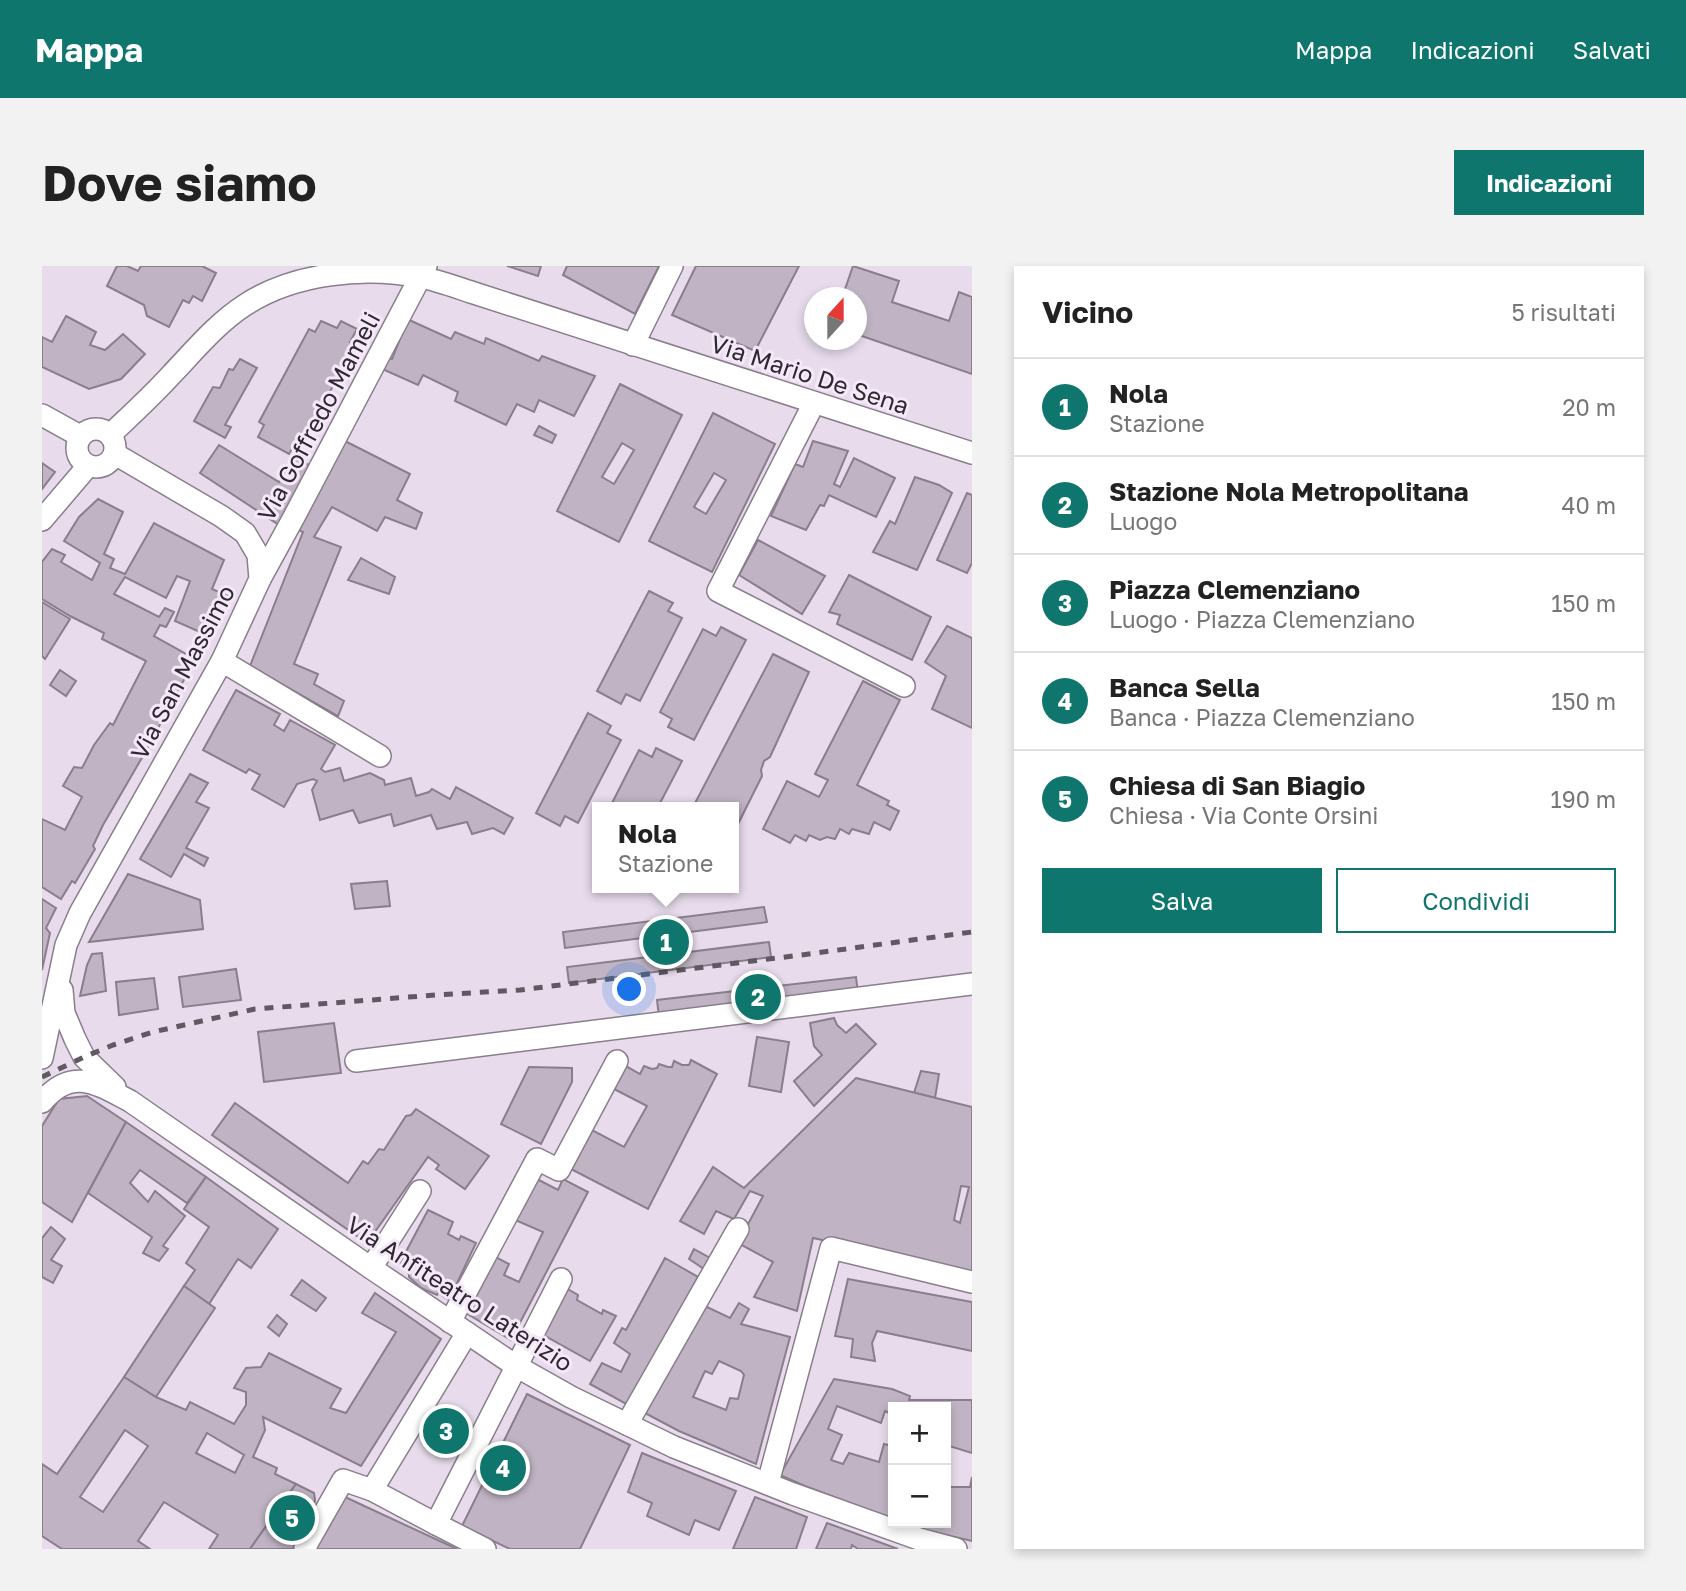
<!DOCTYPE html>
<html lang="it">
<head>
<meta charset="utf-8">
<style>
  body { margin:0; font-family:"Golos Text",sans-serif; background:#f2f2f2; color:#222 }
  .controls { position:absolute; right:21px; bottom:21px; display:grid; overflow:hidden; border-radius:0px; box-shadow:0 4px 10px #0003 }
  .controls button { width:63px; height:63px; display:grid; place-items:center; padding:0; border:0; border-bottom:2px solid #e0e0e0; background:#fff; color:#222; font:35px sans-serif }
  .compass { position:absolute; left:762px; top:21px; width:63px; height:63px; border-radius:50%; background:#fff; box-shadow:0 4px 10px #0003; rotate:21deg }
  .you { position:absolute; left:588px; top:724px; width:24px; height:24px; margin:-18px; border:5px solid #fff; border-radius:50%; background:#1a73e8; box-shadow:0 0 0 10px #1a73e833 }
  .badge { display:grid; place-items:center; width:46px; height:46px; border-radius:50%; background:#0f766e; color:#fff; font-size:23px; font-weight:700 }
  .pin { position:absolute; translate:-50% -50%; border:4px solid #fff; box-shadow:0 2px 7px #0006 }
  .popup { position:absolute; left:550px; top:536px; width:147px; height:91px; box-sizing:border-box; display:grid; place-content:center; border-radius:0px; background:#fff; filter:drop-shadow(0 2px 5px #0005); font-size:23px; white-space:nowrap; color:#767676 }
  .popup b { font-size:26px; color:#222 }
  .popup::after { content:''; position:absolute; left:50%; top:100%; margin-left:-14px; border:14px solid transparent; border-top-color:#fff }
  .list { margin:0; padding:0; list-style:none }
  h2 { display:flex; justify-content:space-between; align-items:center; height:91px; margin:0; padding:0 28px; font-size:30px }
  h2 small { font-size:23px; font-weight:400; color:#767676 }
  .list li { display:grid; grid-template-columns:46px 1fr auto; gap:21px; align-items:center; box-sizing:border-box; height:98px; padding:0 28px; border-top:2px solid #e0e0e0 }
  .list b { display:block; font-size:26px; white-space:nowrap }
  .list p { margin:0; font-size:23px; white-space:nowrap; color:#767676 }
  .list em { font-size:23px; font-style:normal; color:#767676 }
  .actions { display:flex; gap:14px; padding:21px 28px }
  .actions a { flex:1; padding:16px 0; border:2px solid #0f766e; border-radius:0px; text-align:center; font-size:24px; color:#0f766e }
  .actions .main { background:#0f766e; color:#fff }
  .map { position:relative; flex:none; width:930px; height:1283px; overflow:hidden; border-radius:0px }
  header { display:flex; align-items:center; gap:42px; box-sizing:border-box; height:98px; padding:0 35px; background:#0f766e; color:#fff }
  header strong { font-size:33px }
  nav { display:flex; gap:38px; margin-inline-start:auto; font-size:24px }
  .intro { display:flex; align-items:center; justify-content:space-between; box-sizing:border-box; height:168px; padding:0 42px }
  h1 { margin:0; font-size:49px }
  .button { padding:18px 32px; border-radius:0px; background:#0f766e; color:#fff; font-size:24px; font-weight:700 }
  main { display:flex; gap:42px; padding:0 42px }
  aside { flex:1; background:#fff; border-radius:0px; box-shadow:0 4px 10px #0003 }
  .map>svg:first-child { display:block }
</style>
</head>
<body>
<header>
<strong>Mappa</strong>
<nav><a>Mappa</a><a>Indicazioni</a><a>Salvati</a></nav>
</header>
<div class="intro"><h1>Dove siamo</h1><a class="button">Indicazioni</a></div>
<main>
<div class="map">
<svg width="930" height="1283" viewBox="0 0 930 1283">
  <rect width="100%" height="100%" fill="#e8dcec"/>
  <g fill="#c0b4c4" stroke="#8a7e8d" stroke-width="2" fill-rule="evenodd">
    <polygon points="75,0 85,0 96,5 99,0 160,0 174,7 160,35 151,30 147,37 141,34 127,61 105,50 102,39 65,20"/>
    <polygon points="465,0 499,0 496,10"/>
    <polygon points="525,0 617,0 593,48 521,9"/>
    <polygon points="654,0 757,0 713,85 630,49"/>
    <polygon points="811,0 857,15 850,36 907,55 917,26 930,31 930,108 814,68 814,32 800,32"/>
    <polygon points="24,50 54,66 48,79 63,84 81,68 103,88 79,113 47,123 0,101 0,71 10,76"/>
    <polygon points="365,53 409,73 413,66 442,78 444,72 497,95 500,90 553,110 532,150 497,134 492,146 475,138 464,159 413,135 416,126 381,109 376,119 338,102 343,91 350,93 358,73 354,71"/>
    <polygon points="279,55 295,62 299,55 315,63 308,76 313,78 260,179 254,176 247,188 216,171 222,159 217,156 267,63 273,66"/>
    <polygon points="198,93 215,102 183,159 189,161 183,172 152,155 171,121 178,122 187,103 191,104"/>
    <path d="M578 118 640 149 577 276 515 245ZM580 177 592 184 572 218 560 211Z"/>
    <path d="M671 147 733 178 670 306 607 275ZM672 207 684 214 664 248 652 241Z"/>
    <polygon points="497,160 514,169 510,177 492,169"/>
    <polygon points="299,173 368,208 355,234 380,247 374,263 343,251 335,265 290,241 272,271 299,281 252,398 276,408 272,418 302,435 296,450 208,400 261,266 253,262"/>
    <polygon points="771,175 806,185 792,218 798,221 812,192 853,212 834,251 787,229 782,240 778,239 764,264 729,250 753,198 761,201"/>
    <polygon points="177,179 237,216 251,191 269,200 237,259 158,207"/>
    <polygon points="0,197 13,206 0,223"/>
    <polygon points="873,211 897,219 910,227 875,304 831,286 848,255 853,258"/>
    <polygon points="925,227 930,229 930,297 925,307 895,294"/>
    <polygon points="56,233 81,246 62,288 72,293 68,302 83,308 112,257 182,294 170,323 188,331 167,370 133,355 148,315 135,310 124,332 83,311 72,328 117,351 123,342 132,346 124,361 118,359 112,370 153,393 105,483 61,559 51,580 53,583 33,617 30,615 19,633 0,621 0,553 23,564 40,531 21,520 32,501 40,502 52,479 68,457 71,459 104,395 60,373 62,367 28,350 0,333 0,296 10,283 23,289 19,296 50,314 58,297 22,275 37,251"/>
    <polygon points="716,274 783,310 760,348 697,309"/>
    <polygon points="319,292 353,311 347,328 306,314"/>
    <polygon points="807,309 889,351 870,394 795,358 798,349 787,346"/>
    <polygon points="607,325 631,337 626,345 640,352 598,435 584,428 579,438 555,425"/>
    <polygon points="0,336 28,353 3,393 0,390"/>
    <polygon points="905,360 930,372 930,462 890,443 904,410 883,396"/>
    <polygon points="679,361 704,374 652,474 626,461 630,453 618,446 661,363 674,370"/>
    <polygon points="731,388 767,406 728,491 722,495 719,504 720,510 692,566 692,541 651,541"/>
    <polygon points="18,404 34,415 24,430 8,419"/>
    <polygon points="821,415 858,434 815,519 847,535 845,539 857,545 848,564 832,556 827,568 810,563 807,568 798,563 793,573 785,571 778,574 767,569 764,575 753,569 748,577 721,563 745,515 777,531 786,514 773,508"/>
    <polygon points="194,424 238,448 232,459 242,465 248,454 293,479 279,503 283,506 298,502 302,515 328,507 342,514 343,519 369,512 374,530 387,526 390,523 408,533 414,521 471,552 462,568 451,562 430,568 425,556 395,563 389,549 352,560 349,548 317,557 311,544 278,554 270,524 275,515 271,513 255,518 242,541 210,523 218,509 207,503 204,507 161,484"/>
    <polygon points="546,447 569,460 565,467 579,474 536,557 523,550 518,560 494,547"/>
    <polygon points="614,482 640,495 616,541 568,541 597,484 610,491"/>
    <polygon points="148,508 166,517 154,536 167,542 144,582 166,592 162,600 142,588 129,611 98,593"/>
    <polygon points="86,608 158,634 161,663 47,676"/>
    <polygon points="345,615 348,640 313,643 309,618"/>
    <polygon points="0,633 14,642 4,662 8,667 0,704"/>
    <polygon points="722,641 725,656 523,682 521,666"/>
    <polygon points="727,676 729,691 527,717 525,701"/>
    <polygon points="60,687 64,725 38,730 45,699 50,688"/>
    <polygon points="194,703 199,734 141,741 137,711"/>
    <polygon points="814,711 816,728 617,751 615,734"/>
    <polygon points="112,712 116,743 77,749 74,716"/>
    <polygon points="792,752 795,759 804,767 814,758 834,778 772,840 752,815 780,789 772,780 768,757"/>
    <polygon points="292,757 299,807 222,816 216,766"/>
    <polygon points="715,771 747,776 739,826 707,820"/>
    <polygon points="649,794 675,808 606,943 529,903 550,864 582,881 605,840 572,823 582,799 598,808 602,800 610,803 615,802 617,798 626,801 630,801 632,795 640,799 647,799"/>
    <polygon points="487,801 530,802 530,816 499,878 459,858"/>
    <polygon points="879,805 897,808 893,832 872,827"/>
    <path d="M814 812 930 841V1007L771 972 755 1045 712 1031 731 996 696 977 721 930 708 925 692 953 674 945 662 968 638 955 671 901 702 922ZM919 920 927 921 918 957 912 954Z"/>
    <polygon points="45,830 84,856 30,956 0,936 0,860 17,833"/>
    <polygon points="193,837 306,917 321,895 326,898 337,883 342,884 364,850 369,849 374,843 447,890 423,923 394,903 397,899 386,891 325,977 170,869"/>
    <polygon points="84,856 164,911 145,937 98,904 88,917 106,936 113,925 143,950 121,980 126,983 117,995 101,987 110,971 46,927"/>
    <polygon points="164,911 236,963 209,1002 196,993 167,1038 142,1020 153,1004 144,997 167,961 142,943"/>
    <polygon points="493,912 516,924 521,913 546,926 469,1074 422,1046 452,990 467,998 462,1009 477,1016 501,966 471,953"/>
    <polygon points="386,944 411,956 406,968 417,974 419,970 434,977 407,1034 396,1027 395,1029 379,1022 367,1011 367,1008 358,997"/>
    <polygon points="9,961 23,973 9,994 20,1000 11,1017 0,1011 0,972"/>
    <polygon points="652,983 668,992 662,1003 647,993"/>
    <polygon points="623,992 656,1011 586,1139 548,1118 560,1097 579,1106 588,1088 572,1077 580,1062 584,1064"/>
    <polygon points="806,1013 930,1036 930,1085 835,1065 830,1077 833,1095 809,1091 811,1073 793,1070"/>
    <polygon points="260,1014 284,1032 274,1045 249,1029"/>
    <polygon points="142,1020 173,1042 114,1131 82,1111"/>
    <polygon points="524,1022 536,1029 535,1034 560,1048 561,1044 574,1050 548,1095 498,1067"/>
    <path d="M333 1027 399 1073 319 1200 221 1151 223 1164 211 1191 235 1202 233 1208 254 1218 208 1283H167L176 1269 122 1236 96 1275 108 1283H20L0 1270V1198L15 1208 82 1111 114 1131 144 1144 148 1136 192 1158 204 1139V1126L192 1122 204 1102 219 1101 227 1087 299 1123 288 1142 304 1147 354 1066 320 1047ZM83 1164 106 1180 61 1246 38 1231ZM165 1167 202 1189 193 1207 154 1187Z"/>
    <path d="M697 1037 707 1043 699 1058 748 1071 714 1198 637 1165 601 1146 663 1040 688 1052ZM677 1095 699 1105 702 1109 696 1133 688 1132 684 1144 651 1131 663 1105 670 1108Z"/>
    <polygon points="235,1049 245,1058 237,1070 226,1061"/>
    <polygon points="792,1113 850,1123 868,1130 867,1134 930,1134 930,1187 904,1179 904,1141 851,1141 851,1149 843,1145 839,1157 795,1140 786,1163 800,1169 789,1194 801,1198 807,1187 837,1196 842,1178 851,1180 851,1253 763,1220 738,1209"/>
    <polygon points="485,1128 588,1179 538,1283 468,1283 420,1260"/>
    <polygon points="600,1187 694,1225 677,1264 653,1254 647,1269 605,1250 610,1237 586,1226"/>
    <polygon points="930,1211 930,1275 879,1263 863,1257 904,1257 904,1221 928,1221"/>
    <polygon points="254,1218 272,1227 273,1234 271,1244 267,1250 273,1254 255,1283 208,1283"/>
    <polygon points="303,1231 415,1283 269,1283"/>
    <polygon points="713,1231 765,1251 754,1283 691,1283"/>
    <polygon points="785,1257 856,1283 816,1283 810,1279 809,1283 774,1283"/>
  </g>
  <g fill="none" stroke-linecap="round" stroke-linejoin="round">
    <defs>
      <g id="minor">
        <polyline points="591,79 630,0"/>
        <polyline points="772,137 676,325 862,420"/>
        <polyline points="0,149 38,170"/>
        <circle cx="54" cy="182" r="19"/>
        <path d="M68 169C89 149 110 130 129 109 152 85 175 57 203 39 252 7 322 0 379 11 398 15 416 22 435 28L930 187"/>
        <polyline points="0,254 46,200"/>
        <polyline points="218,313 252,251 384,0"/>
        <polyline points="180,395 338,490"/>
        <polyline points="20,724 22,747 33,773 42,791 73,821"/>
        <polyline points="0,792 24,679 38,647 180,395 218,313 216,289 203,267 179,250 73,188"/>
        <polyline points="314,795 930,718"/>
        <path d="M0 836C30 800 55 818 88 835L329 1002 474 1100 529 1131 632 1181 751 1228 877 1273 914 1283"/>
        <polyline points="329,1002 378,925"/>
        <polyline points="408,1056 495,893 517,904 575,795"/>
        <polyline points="425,1067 330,1224 394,1258 519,1013"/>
        <polyline points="585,1158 696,963"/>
        <polyline points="726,1217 789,982 930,1016"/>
        <polyline points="394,1258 443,1283"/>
        <polyline points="264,1283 263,1281 301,1214 330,1224"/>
      </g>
    </defs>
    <use href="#minor" stroke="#8a7e8d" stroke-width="24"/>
    <use href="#minor" stroke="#fff" stroke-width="21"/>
    <polyline stroke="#605962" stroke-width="5" stroke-dasharray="9 9" stroke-linecap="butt" points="0,811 42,791 71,779 111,766 213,743 393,729 478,724 759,689 930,666"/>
  </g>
  <g text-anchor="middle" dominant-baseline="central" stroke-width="6" stroke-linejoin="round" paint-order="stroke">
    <g font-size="24" fill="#2e2930" stroke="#f5e9f9">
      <text transform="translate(768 108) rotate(18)">Via Mario De Sena</text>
      <text transform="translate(276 150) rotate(-62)">Via Goffredo Mameli</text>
      <text transform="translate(140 406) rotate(-62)">Via San Massimo</text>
      <text transform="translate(418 1027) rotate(33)">Via Anfiteatro Laterizio</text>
    </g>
  </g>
</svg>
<div class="controls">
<button>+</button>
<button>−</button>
</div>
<svg class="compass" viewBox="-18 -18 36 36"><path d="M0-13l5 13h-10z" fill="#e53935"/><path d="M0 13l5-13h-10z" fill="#767676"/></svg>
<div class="you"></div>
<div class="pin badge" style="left:624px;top:676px">1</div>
<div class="popup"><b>Nola</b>Stazione</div>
<div class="pin badge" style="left:716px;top:731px">2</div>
<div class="pin badge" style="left:404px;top:1165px">3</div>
<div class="pin badge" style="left:461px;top:1202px">4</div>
<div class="pin badge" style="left:250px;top:1252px">5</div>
</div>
<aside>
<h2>Vicino<small>5 risultati</small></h2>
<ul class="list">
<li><span class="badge">1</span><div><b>Nola</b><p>Stazione</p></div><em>20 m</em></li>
<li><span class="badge">2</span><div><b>Stazione Nola Metropolitana</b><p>Luogo</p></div><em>40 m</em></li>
<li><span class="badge">3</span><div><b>Piazza Clemenziano</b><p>Luogo · Piazza Clemenziano</p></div><em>150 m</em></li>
<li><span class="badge">4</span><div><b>Banca Sella</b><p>Banca · Piazza Clemenziano</p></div><em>150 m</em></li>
<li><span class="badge">5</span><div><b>Chiesa di San Biagio</b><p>Chiesa · Via Conte Orsini</p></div><em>190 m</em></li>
</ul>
<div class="actions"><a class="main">Salva</a><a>Condividi</a></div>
</aside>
</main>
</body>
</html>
